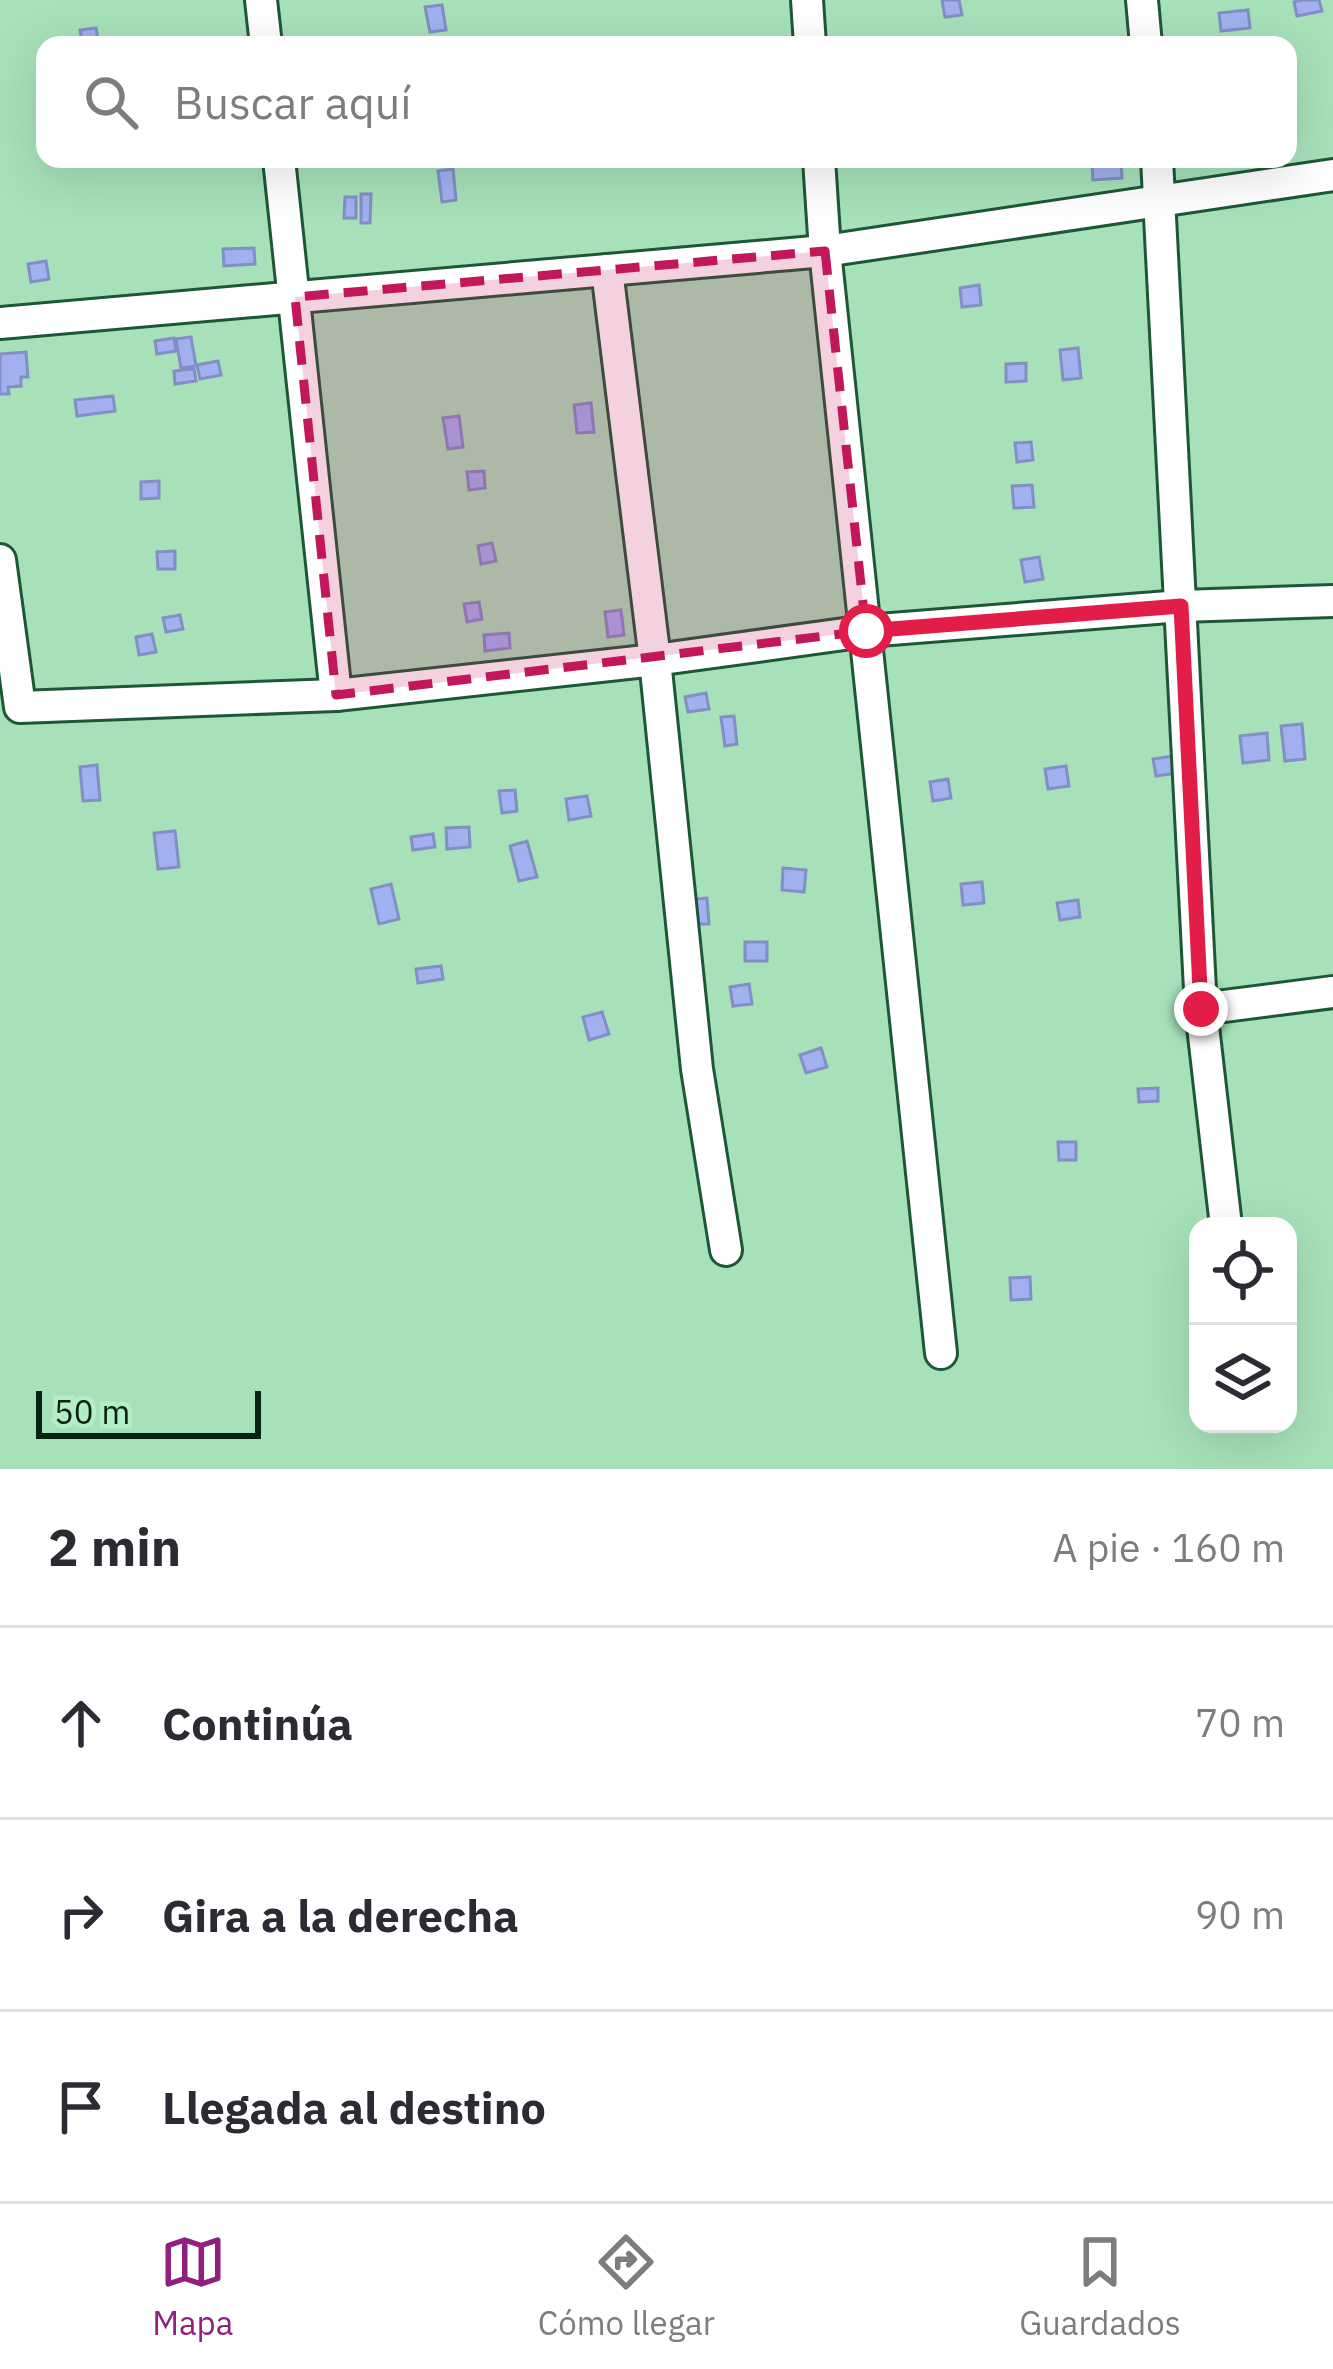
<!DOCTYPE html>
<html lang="es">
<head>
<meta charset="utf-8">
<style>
  body { margin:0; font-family:"IBM Plex Sans",sans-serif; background:#f2f2f3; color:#2b2b33 }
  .controls { position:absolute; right:36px; bottom:36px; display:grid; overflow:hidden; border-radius:24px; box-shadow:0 12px 48px #0002 }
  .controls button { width:108px; height:108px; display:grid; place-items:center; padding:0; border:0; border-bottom:3px solid #e1e1e2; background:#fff; color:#2b2b33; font:60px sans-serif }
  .scale { position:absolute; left:36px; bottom:30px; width:225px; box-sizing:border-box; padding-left:12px; border:6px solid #092113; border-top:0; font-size:33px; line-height:42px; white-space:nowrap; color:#092113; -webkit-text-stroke:9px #b3eec6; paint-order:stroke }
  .stop { position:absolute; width:36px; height:36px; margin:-27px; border:9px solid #e11d48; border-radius:50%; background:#fff }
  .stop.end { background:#e11d48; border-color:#fff; box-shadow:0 3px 12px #0008 }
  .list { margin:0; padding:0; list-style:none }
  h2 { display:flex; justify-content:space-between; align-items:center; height:156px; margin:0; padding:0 48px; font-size:51px }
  h2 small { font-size:39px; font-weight:400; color:#7c7c81 }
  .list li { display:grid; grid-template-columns:78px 1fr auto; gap:36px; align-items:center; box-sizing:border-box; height:192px; padding:0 48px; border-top:3px solid #e1e1e2 }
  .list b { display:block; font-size:45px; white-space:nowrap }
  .list em { font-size:39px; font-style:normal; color:#7c7c81 }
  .icon { flex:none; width:66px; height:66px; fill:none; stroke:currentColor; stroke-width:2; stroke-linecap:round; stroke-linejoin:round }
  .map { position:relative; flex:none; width:1333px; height:1469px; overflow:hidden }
  .search { position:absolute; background:#fff; box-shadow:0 12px 48px #0002; left:36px; right:36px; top:36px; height:132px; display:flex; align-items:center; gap:30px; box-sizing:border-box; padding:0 42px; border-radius:24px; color:#7c7c81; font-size:45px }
  .sheet { height:732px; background:#fff }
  nav { display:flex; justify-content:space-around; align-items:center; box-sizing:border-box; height:168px; border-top:3px solid #e1e1e2; background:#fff; font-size:33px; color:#7c7c81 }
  nav a { display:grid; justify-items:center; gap:6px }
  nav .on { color:#901f7f }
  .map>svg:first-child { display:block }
</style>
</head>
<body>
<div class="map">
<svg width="1333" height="1469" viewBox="0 0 1333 1469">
  <rect width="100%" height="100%" fill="#a6e1b9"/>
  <g fill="#a3b0f0" stroke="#838ec4" stroke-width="3">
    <polygon points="942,0 959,0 962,15 945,17"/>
    <polygon points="1302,0 1319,0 1322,11 1297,16 1294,2"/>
    <polygon points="442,5 446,30 430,32 425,7"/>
    <polygon points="1248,10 1250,28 1221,31 1219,13"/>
    <polygon points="96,28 99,45 83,45 80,30"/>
    <polygon points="1121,160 1122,178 1093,180 1092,163"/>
    <polygon points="453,169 456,200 442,202 438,171"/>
    <polygon points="361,194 371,194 370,223 361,223"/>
    <polygon points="345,197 356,197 356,218 344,218"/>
    <polygon points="254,248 255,264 224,266 223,249"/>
    <polygon points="46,261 49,279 31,282 28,264"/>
    <polygon points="979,285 981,305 962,307 960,288"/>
    <polygon points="191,337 196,366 181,368 176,339"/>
    <polygon points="174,338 176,351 157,354 155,341"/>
    <polygon points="1078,348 1081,378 1063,380 1060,350"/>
    <polygon points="26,352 28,377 21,377 21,386 8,387 9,394 0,394 0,354"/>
    <polygon points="218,361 221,375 200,379 197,365"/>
    <polygon points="1026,363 1026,381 1006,382 1006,364"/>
    <polygon points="194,369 196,381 175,384 174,371"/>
    <polygon points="113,396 115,411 77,416 75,400"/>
    <polygon points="591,403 594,432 577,433 574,405"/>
    <polygon points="459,416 463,447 448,449 443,418"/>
    <polygon points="1031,442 1033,460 1017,462 1015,443"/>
    <polygon points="484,471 485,488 469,490 467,472"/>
    <polygon points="159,481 159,498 141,499 141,482"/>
    <polygon points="1032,485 1034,507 1014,508 1012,486"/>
    <polygon points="492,543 496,561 481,564 478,546"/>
    <polygon points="175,551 175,569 158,569 157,552"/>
    <polygon points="1039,557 1043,579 1025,582 1021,560"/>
    <polygon points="479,602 482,619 467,622 464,604"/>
    <polygon points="621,610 624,635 608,637 605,612"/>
    <polygon points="180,615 183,629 166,632 163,618"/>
    <polygon points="509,633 510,648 485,651 484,635"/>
    <polygon points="152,634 156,652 139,655 136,637"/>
    <polygon points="706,693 709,709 688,712 685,697"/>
    <polygon points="734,716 737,744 725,746 721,717"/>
    <polygon points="1302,724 1305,759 1285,761 1281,726"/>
    <polygon points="1267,733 1269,760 1243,763 1240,736"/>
    <polygon points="1174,756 1177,773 1156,776 1153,759"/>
    <polygon points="97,765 100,800 83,801 80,767"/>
    <polygon points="1066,766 1069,786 1048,789 1045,769"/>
    <polygon points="948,779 951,798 933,801 930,782"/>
    <polygon points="515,790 517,811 502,813 499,791"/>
    <polygon points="587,796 591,816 569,820 566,799"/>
    <polygon points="469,827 470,847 447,849 446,828"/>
    <polygon points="175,831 179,867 158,869 154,833"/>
    <polygon points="433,834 435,847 413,850 411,837"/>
    <polygon points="527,841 537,877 519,881 510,846"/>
    <polygon points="783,868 806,870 804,892 782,890"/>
    <polygon points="982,882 984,903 963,905 961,884"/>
    <polygon points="391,884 399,919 379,924 371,889"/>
    <polygon points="707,898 709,924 697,924 695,899"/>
    <polygon points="1078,900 1080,917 1060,920 1057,903"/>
    <rect x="745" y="942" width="22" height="19"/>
    <polygon points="441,966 443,979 418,983 416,969"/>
    <polygon points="749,984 752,1004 733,1006 730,987"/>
    <polygon points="602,1012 609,1034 589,1040 583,1017"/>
    <polygon points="821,1048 827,1067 806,1073 800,1055"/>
    <polygon points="1158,1088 1158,1101 1139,1102 1138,1089"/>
    <polygon points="1058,1142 1076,1142 1076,1160 1059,1160"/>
    <polygon points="1030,1277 1031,1299 1011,1300 1010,1278"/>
  </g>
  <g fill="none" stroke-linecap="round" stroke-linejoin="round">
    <defs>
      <g id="minor">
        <polyline points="261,0 266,45"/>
        <polyline points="807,0 810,45"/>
        <polyline points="1142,0 1146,45"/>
        <polyline points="279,159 336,695"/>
        <polyline points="819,159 825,251 941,1353"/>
        <polyline points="1157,159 1201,1009 1226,1226"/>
        <polyline points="607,270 655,660 697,1069 726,1250"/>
        <polyline points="0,323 825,251 1333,175"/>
        <polyline points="0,560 20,707 336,695 655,660 866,631 1181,606 1333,601"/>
        <polyline points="1201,1009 1333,992"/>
      </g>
    </defs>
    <use href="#minor" stroke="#1e5737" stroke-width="36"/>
    <use href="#minor" stroke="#fff" stroke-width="30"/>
  </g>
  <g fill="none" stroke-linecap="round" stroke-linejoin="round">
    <polyline stroke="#e11d48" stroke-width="15" points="866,631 1181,606 1201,1009"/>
  </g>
  <path fill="#c2185b" fill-opacity="0.2" stroke="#c2185b" stroke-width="9" stroke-dasharray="24 15" stroke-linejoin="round" d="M825 251 866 631 336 695 295 297Z"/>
</svg>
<div class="controls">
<button><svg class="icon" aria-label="locate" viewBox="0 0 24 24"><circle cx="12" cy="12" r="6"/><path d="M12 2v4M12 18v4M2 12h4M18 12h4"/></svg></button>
<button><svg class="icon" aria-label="layers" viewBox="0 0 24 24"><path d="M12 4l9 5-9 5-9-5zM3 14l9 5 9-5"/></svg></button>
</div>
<div class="scale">50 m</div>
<div class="stop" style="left:866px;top:631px"></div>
<div class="stop end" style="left:1201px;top:1009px"></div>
<div class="search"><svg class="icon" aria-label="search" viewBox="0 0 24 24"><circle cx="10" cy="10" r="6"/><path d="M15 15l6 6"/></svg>Buscar aquí</div>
</div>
<section class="sheet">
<h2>2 min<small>A pie · 160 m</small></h2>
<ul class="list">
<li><svg class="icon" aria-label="ahead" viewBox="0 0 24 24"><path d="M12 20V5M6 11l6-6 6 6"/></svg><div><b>Continúa</b></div><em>70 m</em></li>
<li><svg class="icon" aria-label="right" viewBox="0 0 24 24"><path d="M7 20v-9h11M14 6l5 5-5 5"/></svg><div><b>Gira a la derecha</b></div><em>90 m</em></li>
<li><svg class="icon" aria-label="arrive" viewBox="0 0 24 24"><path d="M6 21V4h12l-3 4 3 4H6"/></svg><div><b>Llegada al destino</b></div></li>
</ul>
</section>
<nav>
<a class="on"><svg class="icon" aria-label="map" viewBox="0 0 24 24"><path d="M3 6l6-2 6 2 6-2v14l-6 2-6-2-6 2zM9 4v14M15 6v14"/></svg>Mapa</a>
<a><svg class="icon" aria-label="directions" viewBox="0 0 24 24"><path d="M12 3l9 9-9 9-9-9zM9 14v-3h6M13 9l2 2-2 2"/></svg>Cómo llegar</a>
<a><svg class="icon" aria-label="saved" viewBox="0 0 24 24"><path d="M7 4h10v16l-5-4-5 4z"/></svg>Guardados</a>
</nav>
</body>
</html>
